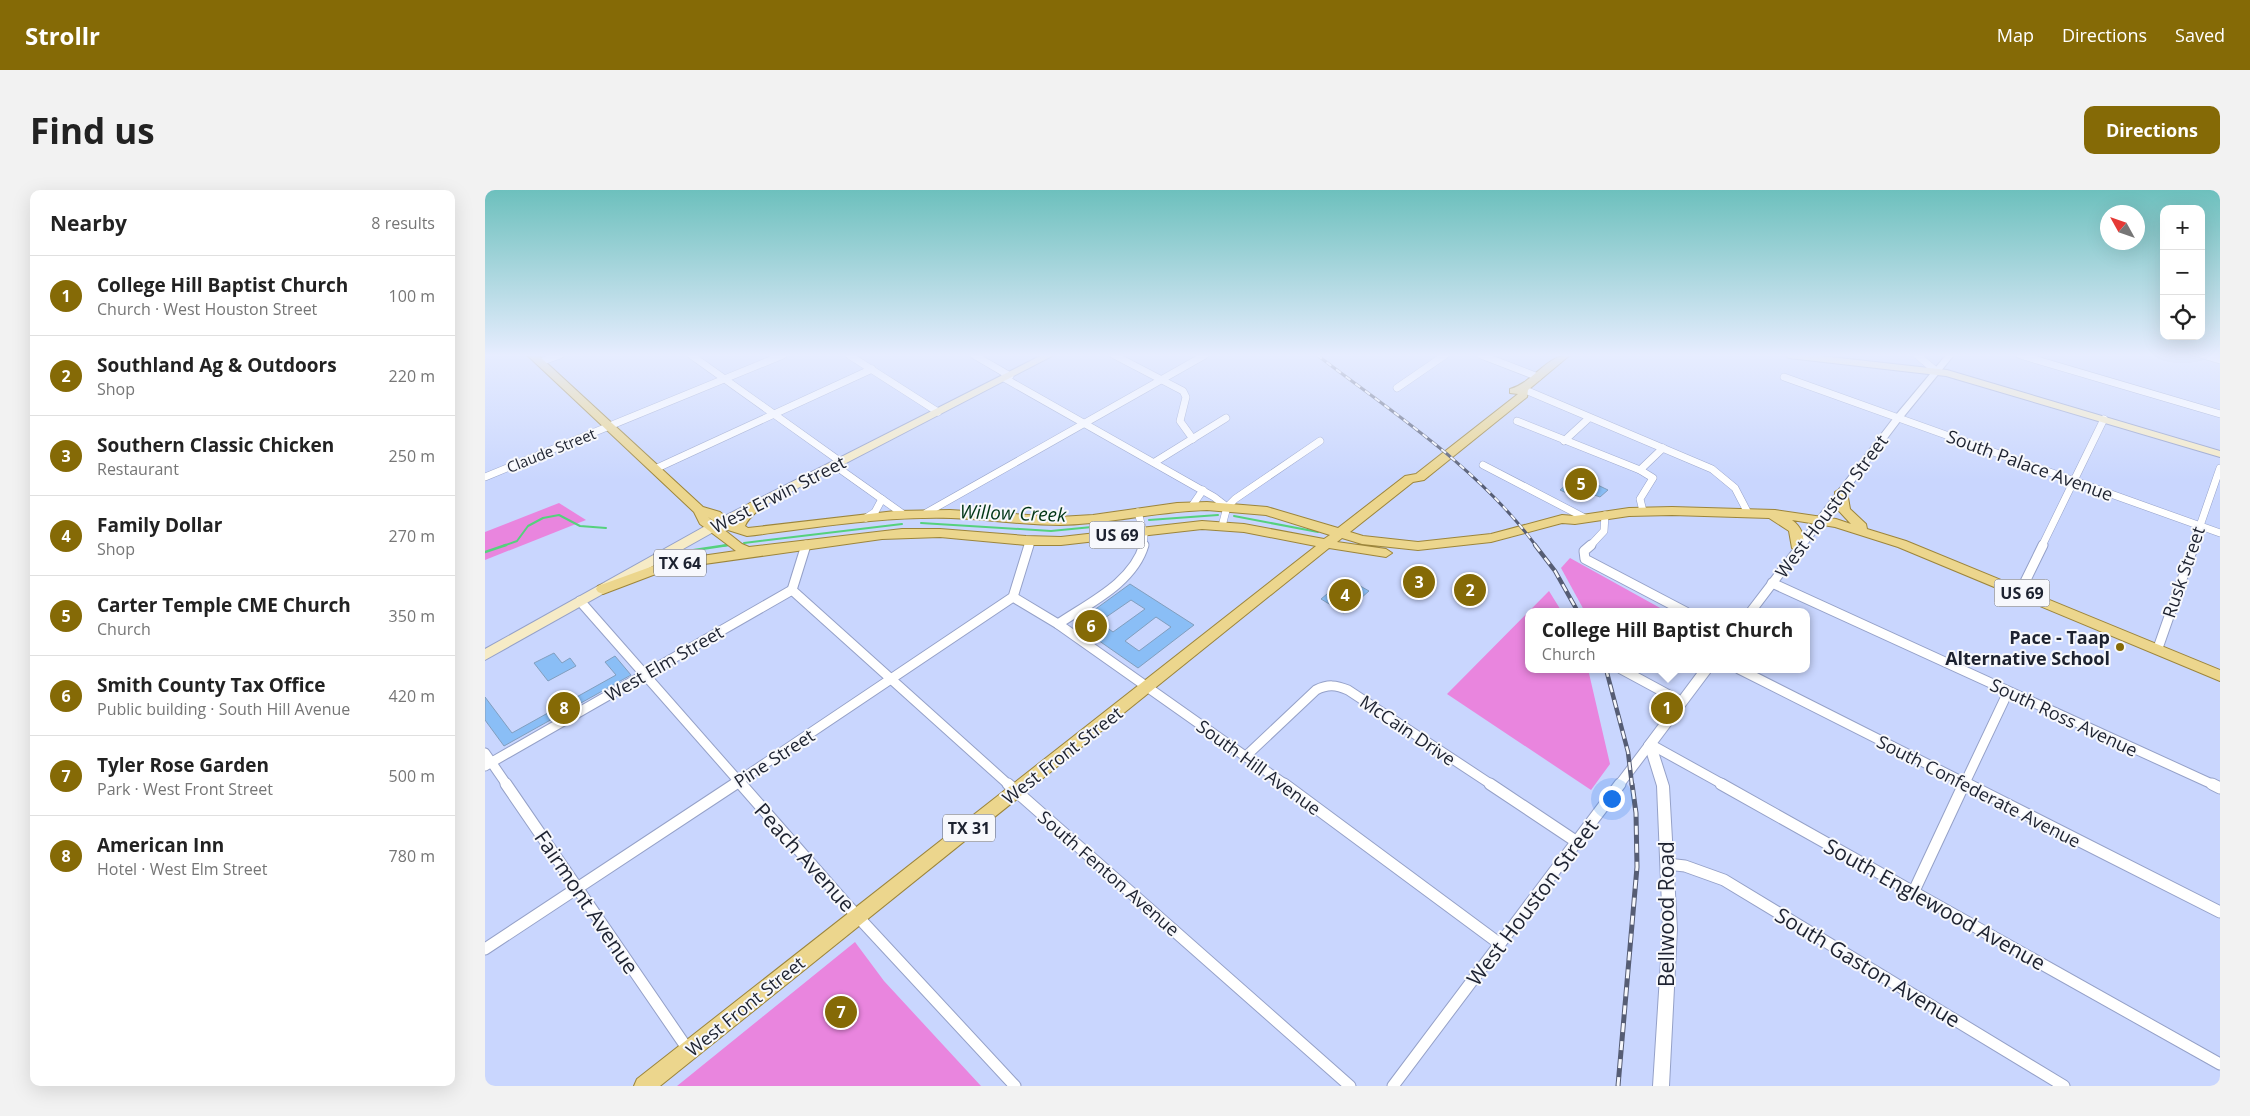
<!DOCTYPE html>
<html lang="en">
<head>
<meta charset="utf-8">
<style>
  body { margin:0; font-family:"Open Sans",sans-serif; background:#f2f2f2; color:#222 }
  .controls { position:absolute; right:15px; top:15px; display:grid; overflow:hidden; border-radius:10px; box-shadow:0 5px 20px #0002 }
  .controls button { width:45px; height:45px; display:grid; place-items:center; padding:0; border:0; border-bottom:1px solid #e0e0e0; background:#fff; color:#222; font:25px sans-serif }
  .compass { position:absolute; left:1615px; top:15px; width:45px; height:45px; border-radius:50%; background:#fff; box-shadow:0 5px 20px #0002; rotate:310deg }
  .you { position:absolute; left:1126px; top:608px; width:18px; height:18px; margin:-12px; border:4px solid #fff; border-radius:50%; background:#1a73e8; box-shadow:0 0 0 8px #1a73e833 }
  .badge { display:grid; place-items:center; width:32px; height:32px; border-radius:50%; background:#856a06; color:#fff; font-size:16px; font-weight:700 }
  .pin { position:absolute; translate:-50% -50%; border:2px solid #fff; box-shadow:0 1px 5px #0006 }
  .popup { position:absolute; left:1040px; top:418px; width:285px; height:65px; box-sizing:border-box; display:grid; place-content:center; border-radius:10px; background:#fff; filter:drop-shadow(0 1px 4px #0005); font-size:16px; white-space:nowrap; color:#767676 }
  .popup b { font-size:19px; color:#222 }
  .popup::after { content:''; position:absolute; left:50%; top:100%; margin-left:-10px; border:10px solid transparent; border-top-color:#fff }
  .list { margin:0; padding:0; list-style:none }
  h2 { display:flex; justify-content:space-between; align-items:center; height:65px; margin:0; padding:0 20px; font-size:21px }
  h2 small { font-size:16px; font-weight:400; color:#767676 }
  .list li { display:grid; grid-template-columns:32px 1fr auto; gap:15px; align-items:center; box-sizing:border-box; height:80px; padding:0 20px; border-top:1px solid #e0e0e0 }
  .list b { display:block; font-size:19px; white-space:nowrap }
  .list p { margin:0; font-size:16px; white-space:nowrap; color:#767676 }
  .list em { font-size:16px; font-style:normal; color:#767676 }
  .icon { flex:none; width:28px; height:28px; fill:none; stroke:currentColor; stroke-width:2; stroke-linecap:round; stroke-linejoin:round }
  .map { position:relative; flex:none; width:1735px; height:896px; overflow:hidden; border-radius:10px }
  header { display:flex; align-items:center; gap:30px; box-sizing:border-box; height:70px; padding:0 25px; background:#856a06; color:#fff }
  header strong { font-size:24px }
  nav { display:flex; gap:28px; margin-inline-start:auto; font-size:18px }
  .intro { display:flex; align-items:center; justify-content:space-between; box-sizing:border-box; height:120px; padding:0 30px }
  h1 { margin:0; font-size:35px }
  .button { padding:12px 22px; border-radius:10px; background:#856a06; color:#fff; font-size:18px; font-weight:700 }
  main { display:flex; gap:30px; padding:0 30px }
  aside { flex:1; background:#fff; border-radius:10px; box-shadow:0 5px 20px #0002 }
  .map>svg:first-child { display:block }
</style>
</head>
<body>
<header>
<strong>Strollr</strong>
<nav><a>Map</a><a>Directions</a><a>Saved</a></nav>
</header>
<div class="intro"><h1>Find us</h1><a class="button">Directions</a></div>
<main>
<aside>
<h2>Nearby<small>8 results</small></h2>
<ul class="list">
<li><span class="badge">1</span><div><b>College Hill Baptist Church</b><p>Church · West Houston Street</p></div><em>100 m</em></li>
<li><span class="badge">2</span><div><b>Southland Ag &amp; Outdoors</b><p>Shop</p></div><em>220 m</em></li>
<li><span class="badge">3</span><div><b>Southern Classic Chicken</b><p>Restaurant</p></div><em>250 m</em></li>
<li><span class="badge">4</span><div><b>Family Dollar</b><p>Shop</p></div><em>270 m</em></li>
<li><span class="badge">5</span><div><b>Carter Temple CME Church</b><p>Church</p></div><em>350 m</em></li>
<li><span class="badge">6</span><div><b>Smith County Tax Office</b><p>Public building · South Hill Avenue</p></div><em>420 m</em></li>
<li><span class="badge">7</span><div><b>Tyler Rose Garden</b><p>Park · West Front Street</p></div><em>500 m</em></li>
<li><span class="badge">8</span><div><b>American Inn</b><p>Hotel · West Elm Street</p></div><em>780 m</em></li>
</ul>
</aside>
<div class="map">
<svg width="1735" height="896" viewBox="0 0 1735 896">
  <rect width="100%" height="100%" fill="#c9d6fe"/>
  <g fill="#e985de">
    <polygon points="74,313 101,330 0,370 0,342"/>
    <polygon points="1085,368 1177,419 1174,422 1100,422 1076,378"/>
    <polygon points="1064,401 1077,422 1043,422 1043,479 1103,479 1125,574 1106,600 962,504"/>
    <polygon points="370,752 399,791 496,896 192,896"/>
  </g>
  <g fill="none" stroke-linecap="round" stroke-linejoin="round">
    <g stroke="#55d17d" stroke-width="2">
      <polyline points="749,326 833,342"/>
      <polyline points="664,330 733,325"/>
      <polyline points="436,333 566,341 648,333"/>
      <polyline points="259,353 417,334"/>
      <polyline points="18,356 32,351 43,336 58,328 74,325 95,336 121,338"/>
      <polyline points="237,356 243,355"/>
    </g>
    <g stroke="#55d17d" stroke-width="2.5">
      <polyline points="203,361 243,355"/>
      <polyline points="0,362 21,355"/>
    </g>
  </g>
  <g fill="#8abef6" stroke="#819ebe" fill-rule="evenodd">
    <polygon points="1090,287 1094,289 1096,287 1123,300 1115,307 1095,300 1088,306 1075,300"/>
    <polygon points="861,388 884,401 859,423 836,409"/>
    <path d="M645 394 709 435 653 478 590 434ZM646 410 660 419 628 442 614 432ZM671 427 686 437 654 461 640 451Z"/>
    <polygon points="69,463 77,473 85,468 91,476 63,491 49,473"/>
    <polygon points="130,466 146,485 19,556 0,530 0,507 27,543 131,485 120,472"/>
  </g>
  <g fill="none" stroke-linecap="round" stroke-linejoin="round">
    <defs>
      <g id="minor-far2">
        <polyline points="206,165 356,272"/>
        <polyline points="364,165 453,222"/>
        <polyline points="489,165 525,186"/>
        <polyline points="629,165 698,201 701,207 695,231 708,249"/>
        <polyline points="996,165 1053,187"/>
        <polyline points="1432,165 1451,181"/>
        <polyline points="1535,165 1735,224"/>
        <polyline points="1718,165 1735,170"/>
        <polyline points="55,172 75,165"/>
        <polyline points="1299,187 1735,343"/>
        <polyline points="519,188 729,307 742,317"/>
        <polyline points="912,198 960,165"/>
        <polyline points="1038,199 1227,279 1250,298 1263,323"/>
        <polyline points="1032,231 1155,280"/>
        <polyline points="1079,251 1104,228"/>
        <polyline points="670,272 741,228"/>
        <polyline points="349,275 418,324"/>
        <polyline points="998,275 1100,328"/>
        <polyline points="170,279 387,179"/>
        <polyline points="0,287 298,165"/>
        <polyline points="707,316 718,300"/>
        <polyline points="1158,321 1155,309 1168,288 1155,280 1178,258"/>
        <polyline points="653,322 659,345 658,356"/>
        <polyline points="441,323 720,165"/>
        <polyline points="381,328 390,322 397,309"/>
        <polyline points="737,336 742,317 750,309 835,251"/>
        <polyline points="544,356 545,351"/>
        <polyline points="1105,356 1119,341 1120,325"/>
        <polyline points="1557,356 1619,229"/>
        <polyline points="1708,356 1735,278"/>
      </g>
      <g id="minor-far1">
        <polyline points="321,355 307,400 524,595"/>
        <polyline points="1106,355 1099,361 1100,369 1201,422"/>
        <polyline points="1287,393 1729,595"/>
        <polyline points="1535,402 1558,355"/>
        <polyline points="528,407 573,434 801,595"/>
        <polyline points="95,411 257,595"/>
        <path d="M573 434C604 413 648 393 659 355"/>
        <polyline points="1673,458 1709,355"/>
        <polyline points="1136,479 1197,512"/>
        <polyline points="1254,479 1484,595"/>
        <polyline points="0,563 22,595"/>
        <path d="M761 566 831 500C843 494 851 495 863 500L1007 595"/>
        <polyline points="0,576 307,400"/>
        <polyline points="248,595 528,407 544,355"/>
        <polyline points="1134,595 1165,554 1239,595"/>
        <polyline points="1479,595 1523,502"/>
      </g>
      <g id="minor">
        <polyline points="21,594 204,861"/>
        <polyline points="256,594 362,715 530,896"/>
        <polyline points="523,594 865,896"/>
        <polyline points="799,594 1015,754"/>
        <polyline points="1005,594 1092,652"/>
        <polyline points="1236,594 1735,874"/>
        <polyline points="1482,594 1735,722"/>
        <polyline points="1727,594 1735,598"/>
        <polyline points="1182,674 1200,676 1239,690 1579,896"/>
        <polyline points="1429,701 1479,594"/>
        <polyline points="0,759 250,594"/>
        <polyline points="908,896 1135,594"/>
      </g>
      <g id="tertiary">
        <polygon points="1461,165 1469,165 1416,230 1271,422 1260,422 1410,226"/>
        <polygon points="1215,479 1228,479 1171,555 1184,596 1192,739 1184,896 1168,896 1178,739 1172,596 1159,554"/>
      </g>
      <g id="secondary">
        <polygon points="557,165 569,165 232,340 0,470 0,459 224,334"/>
        <polygon points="1300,165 1327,165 1462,180 1735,261 1735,267 1461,186 1304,168"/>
      </g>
      <path id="primary" d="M42 165H53L218 317 235 322 249 333C253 323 265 308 277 311L279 314C272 323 264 326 260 336L263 338 410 321 465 320 574 327 608 325 692 313 722 312 782 317 853 338 920 286 931 284 1033 204 1025 203V199C1048 193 1061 165 1085 165L1043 200 1042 207 939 290 928 292 865 342 878 346 933 352 1006 344 1077 325 1090 326 1144 318 1187 317 1290 320 1351 329 1366 334 1353 320 1350 302 1356 298 1362 302 1365 319 1381 334 1382 339 1421 351 1735 480V491L1413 357 1350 337 1307 330C1317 337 1319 346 1319 358L1313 362 1307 358 1304 341 1284 328 1187 325 1144 326 1090 334 1077 333 1006 352 933 360 877 354 857 348 852 352 901 359 907 363 901 367 844 358 175 896H149L152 889 831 356 759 342 717 339 576 355H541L455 347 397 349 184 379 118 404 113 402 111 399 113 396 182 371 251 361 215 334 209 322ZM722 320 781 325 845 345 839 349 759 334 717 331 576 347 541 346 455 339H417L264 357 257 354 223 327 243 340 262 346C329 338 398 326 466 328 502 329 539 335 575 335 625 334 673 321 722 320Z"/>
    </defs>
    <use href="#minor-far2" stroke="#95a1c8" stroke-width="8"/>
    <use href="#minor-far1" stroke="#95a1c8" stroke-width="11"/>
    <use href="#minor" stroke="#95a1c8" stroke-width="13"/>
    <use href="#tertiary" stroke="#95a1c8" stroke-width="2"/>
    <use href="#secondary" stroke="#95a1c8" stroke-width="2"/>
    <use href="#primary" stroke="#9c853b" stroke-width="2"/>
    <use href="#minor-far2" stroke="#fff" stroke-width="7"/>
    <use href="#minor-far1" stroke="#fff" stroke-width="9"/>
    <use href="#minor" stroke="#fff" stroke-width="11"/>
    <use href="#tertiary" fill="#fff" fill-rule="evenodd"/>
    <use href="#secondary" fill="#f6ebc6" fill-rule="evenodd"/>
    <use href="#primary" fill="#ecd68d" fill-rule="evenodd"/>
    <defs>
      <path id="rail-far2" d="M832 165C908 223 994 278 1051 356"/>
      <g id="rail-far1">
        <polyline points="1050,355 1070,381 1093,422"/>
        <polyline points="1121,479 1143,562 1147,595"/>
      </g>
      <polyline id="rail" points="1133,896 1152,677 1151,623 1147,594"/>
    </defs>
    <use href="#rail-far2" stroke="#565d74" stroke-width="3"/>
    <use href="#rail-far1" stroke="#565d74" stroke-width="4.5"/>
    <use href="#rail" stroke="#565d74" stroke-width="5"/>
    <use href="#rail-far2" stroke="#f7f8fc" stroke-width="2" stroke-dasharray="6" stroke-linecap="butt"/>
    <use href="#rail-far1" stroke="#f7f8fc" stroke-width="2.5" stroke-dasharray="8" stroke-linecap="butt"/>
    <use href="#rail" stroke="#f7f8fc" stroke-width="3" stroke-dasharray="9" stroke-linecap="butt"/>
  </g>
  <linearGradient id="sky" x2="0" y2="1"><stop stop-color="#6dc0bd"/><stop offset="0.57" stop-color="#e7edff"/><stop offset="1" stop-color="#e7edff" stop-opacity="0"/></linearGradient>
  <rect width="1735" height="290" fill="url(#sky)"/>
  <circle fill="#856a06" stroke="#f7f8fc" stroke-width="2" cx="1635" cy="457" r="5"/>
  <g text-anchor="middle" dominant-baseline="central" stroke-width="4" stroke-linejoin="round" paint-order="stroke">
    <g font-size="15" fill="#1d2230" stroke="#f7f8fc">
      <text transform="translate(66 260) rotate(-22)">Claude Street</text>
    </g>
    <g fill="#f7f8fc" stroke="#5e626d" stroke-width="1">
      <rect x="604.5" y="331.5" width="55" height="27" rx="4"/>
      <rect x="169" y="359.5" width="52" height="27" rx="4"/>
      <rect x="1509.5" y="389.5" width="55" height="27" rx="4"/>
      <rect x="458" y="624.5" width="52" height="27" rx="4"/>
    </g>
    <g font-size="16" font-weight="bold" fill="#1d2230">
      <text x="632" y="345">US 69</text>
      <text x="195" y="373">TX 64</text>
      <text x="1537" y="403">US 69</text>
      <text x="484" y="638">TX 31</text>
    </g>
    <g font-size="18" fill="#1d2230" stroke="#f7f8fc">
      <text transform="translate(1545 275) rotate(20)">South Palace Avenue</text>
      <text transform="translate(293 304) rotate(-27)">West Erwin Street</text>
      <text transform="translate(1346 316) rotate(-53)">West Houston Street</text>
      <text transform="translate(1698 382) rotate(-71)">Rusk Street</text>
      <text transform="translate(179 473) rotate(-30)">West Elm Street</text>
      <text transform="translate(1579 527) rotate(25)">South Ross Avenue</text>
      <text transform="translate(923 540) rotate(34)">McCain Drive</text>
      <text transform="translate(577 565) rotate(-38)">West Front Street</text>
      <text transform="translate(289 568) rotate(-33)">Pine Street</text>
      <text transform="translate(774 577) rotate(36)">South Hill Avenue</text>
      <text transform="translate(1494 601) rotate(27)">South Confederate Avenue</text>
      <text transform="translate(624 683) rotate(41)">South Fenton Avenue</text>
      <text transform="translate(260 816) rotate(-39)">West Front Street</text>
    </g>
    <g font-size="18" font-weight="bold" fill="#1d2230" stroke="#f7f8fc" text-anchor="end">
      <text x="1625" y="447">Pace - Taap<tspan x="1625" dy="21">Alternative School</tspan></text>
    </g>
    <g font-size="19" font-style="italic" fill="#003515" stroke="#f7f8fc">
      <text transform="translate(528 323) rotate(2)">Willow Creek</text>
    </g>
    <g font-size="21" fill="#1d2230" stroke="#f7f8fc">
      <text transform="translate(320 667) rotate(48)">Peach Avenue</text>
      <text transform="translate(102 712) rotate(56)">Fairmont Avenue</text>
      <text transform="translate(1047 712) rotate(-53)">West Houston Street</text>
      <text transform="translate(1450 714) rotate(29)">South Englewood Avenue</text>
      <text transform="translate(1181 724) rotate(-90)">Bellwood Road</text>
      <text transform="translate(1383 777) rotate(31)">South Gaston Avenue</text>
    </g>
  </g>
</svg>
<div class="controls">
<button>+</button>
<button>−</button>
<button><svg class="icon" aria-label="locate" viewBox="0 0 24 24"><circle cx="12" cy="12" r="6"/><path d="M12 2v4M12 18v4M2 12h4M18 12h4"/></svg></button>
</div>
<svg class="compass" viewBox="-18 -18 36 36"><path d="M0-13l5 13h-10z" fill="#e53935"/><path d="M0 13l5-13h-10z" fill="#767676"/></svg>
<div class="you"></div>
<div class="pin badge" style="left:1182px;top:518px">1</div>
<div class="popup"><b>College Hill Baptist Church</b>Church</div>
<div class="pin badge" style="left:985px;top:400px">2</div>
<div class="pin badge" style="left:934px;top:392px">3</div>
<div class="pin badge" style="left:860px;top:405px">4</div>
<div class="pin badge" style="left:1096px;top:294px">5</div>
<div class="pin badge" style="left:606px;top:436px">6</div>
<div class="pin badge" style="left:356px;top:822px">7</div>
<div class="pin badge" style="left:79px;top:518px">8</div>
</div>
</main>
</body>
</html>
